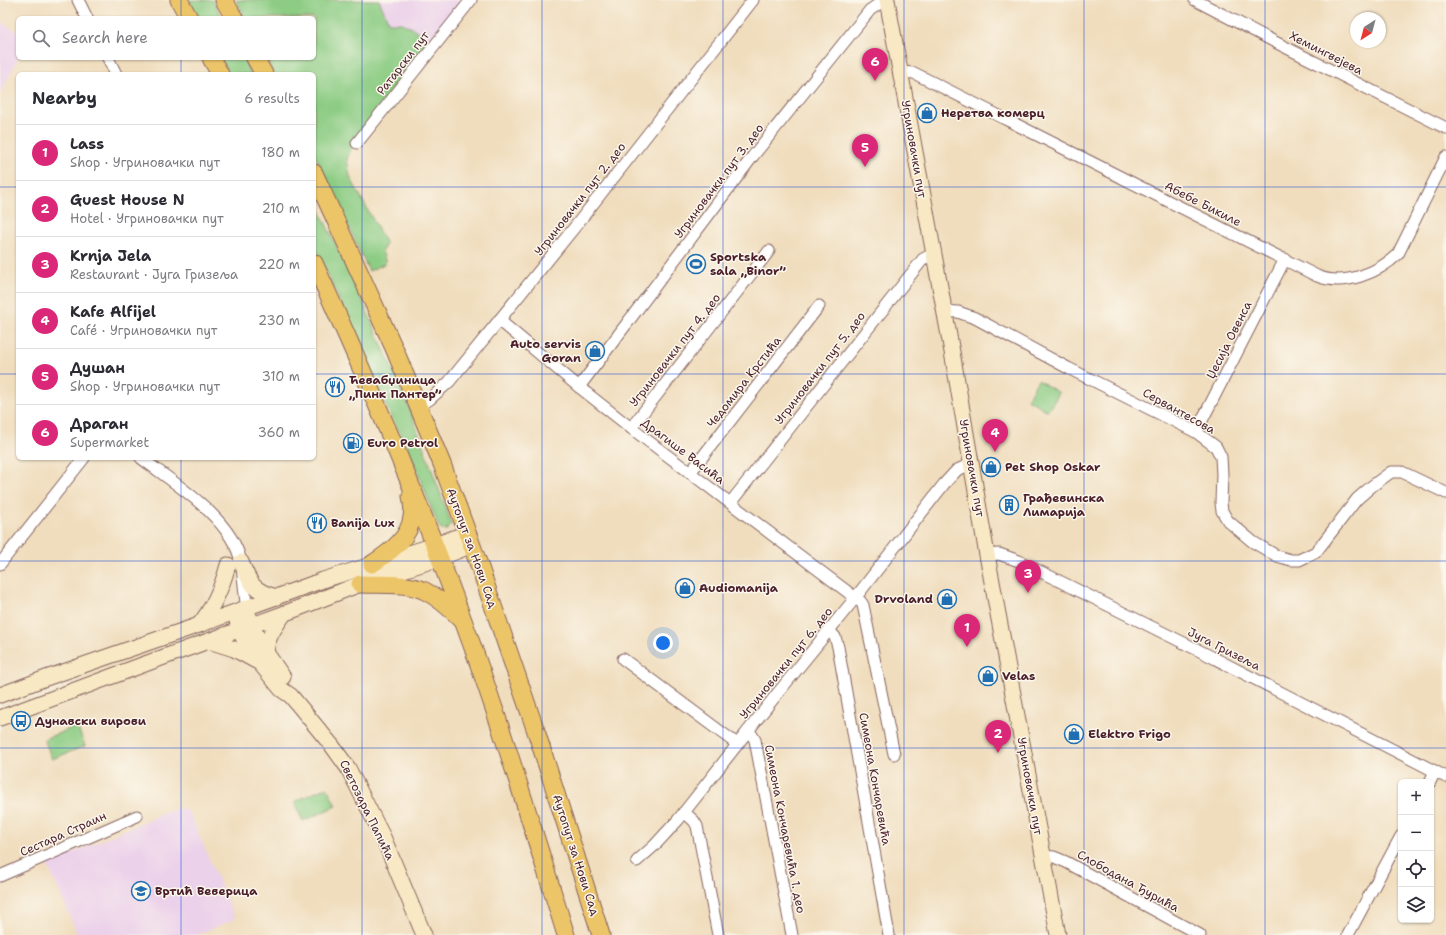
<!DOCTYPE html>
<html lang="en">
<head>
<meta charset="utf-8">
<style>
  body { margin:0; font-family:"Shantell Sans",sans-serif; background:#f7f7f7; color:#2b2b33 }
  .controls { position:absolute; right:12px; bottom:12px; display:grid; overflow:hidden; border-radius:6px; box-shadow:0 1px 3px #0004 }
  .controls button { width:36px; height:36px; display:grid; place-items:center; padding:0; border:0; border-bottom:1px solid #e1e1e2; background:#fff; color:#2b2b33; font:20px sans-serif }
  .compass { position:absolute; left:1350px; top:12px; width:36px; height:36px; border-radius:50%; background:#fff; box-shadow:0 1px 3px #0004; rotate:216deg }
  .you { position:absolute; left:663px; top:643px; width:14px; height:14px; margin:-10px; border:3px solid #fff; border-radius:50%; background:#1a73e8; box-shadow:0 0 0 6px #1a73e833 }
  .badge { display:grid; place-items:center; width:26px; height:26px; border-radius:50%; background:#db2777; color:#fff; font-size:13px; font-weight:700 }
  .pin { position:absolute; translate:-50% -33px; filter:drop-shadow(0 1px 2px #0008) }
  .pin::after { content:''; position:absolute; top:21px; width:14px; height:12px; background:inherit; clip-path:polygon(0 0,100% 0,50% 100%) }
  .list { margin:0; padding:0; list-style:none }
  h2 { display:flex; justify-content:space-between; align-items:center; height:52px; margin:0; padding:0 16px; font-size:17px }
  h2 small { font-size:13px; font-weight:400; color:#7c7c81 }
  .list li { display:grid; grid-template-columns:26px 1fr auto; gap:12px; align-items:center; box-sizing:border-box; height:56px; padding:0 16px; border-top:1px solid #e1e1e2 }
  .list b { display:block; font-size:15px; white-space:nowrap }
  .list p { margin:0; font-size:13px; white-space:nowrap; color:#7c7c81 }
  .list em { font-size:13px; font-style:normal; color:#7c7c81 }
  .icon { flex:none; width:22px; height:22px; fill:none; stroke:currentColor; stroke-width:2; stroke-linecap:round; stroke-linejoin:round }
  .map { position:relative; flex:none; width:1446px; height:935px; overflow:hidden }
  .search { position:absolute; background:#fff; box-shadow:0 1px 3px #0004; left:16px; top:16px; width:300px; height:44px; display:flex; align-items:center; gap:10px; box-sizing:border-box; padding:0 14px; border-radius:6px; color:#7c7c81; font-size:15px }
  .panel { position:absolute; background:#fff; box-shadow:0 1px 3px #0004; left:16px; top:72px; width:300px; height:388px; border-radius:6px }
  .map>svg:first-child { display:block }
</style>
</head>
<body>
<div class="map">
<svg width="1446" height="935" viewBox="0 0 1446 935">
  <rect width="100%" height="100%" fill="#fbf7ec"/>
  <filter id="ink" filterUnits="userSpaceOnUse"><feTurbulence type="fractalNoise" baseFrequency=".025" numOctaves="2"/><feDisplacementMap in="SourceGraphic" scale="8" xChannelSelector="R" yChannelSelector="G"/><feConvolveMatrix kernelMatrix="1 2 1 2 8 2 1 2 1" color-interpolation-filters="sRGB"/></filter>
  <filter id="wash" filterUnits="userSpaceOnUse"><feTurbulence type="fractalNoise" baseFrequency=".012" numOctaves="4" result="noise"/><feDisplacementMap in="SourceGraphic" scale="16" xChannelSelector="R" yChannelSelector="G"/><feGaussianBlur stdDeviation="0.9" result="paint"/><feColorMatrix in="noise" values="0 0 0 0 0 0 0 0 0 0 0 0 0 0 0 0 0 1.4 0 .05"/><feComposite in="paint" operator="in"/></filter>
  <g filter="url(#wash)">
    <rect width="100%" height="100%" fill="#f0ddbd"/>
    <g fill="#ecd1ea">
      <polygon points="379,0 461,0 426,44 416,30 402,23 389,24"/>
      <polygon points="0,22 18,32 18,58 0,94"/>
      <polygon points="181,808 187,811 192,819 235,919 196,935 78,935 47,864 166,812"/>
    </g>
    <g fill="#8ccc83" stroke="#6b7657">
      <polygon points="189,0 213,0 222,18 200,18"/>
      <polygon points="236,0 379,0 389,23 402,23 416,30 426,44 351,149 347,159 350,177 386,244 382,251 386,263 369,271 314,153 314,74 274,74 266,58 314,58 314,18 245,18"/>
      <polygon points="221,58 243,58 251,74 229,74"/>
      <polygon points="314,199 362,300 409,407 450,520 451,524 447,530 441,529 438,525 407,445 390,415 344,310 314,245"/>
      <polygon points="1038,380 1059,393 1048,411 1027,399"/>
      <polygon points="77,726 85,746 52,759 44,739"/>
      <polygon points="327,787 336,806 303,821 294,802"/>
    </g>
  </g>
  <g filter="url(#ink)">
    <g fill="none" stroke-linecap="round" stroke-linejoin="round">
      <defs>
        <g id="street">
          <polyline points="78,0 87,18"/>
          <polyline points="1195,0 1277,43 1446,128"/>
          <polyline points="108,58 116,74"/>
          <path d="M900 72 914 73 1317 276C1344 287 1378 273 1398 254L1446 157"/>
          <polyline points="357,143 471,0"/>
          <polyline points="944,311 958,312 975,318 1068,368 1196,432 1216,447 1221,457 1222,474 1221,503 1222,511 1228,521 1253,542 1277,556 1291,560 1299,560 1316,552 1357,499 1372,486 1391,472 1402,472 1446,493"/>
          <polyline points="499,320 579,387 631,428 861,602 863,605 894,754"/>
          <polyline points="579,387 753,156 870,10 880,3 887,1"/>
          <polyline points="419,406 430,399 449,382 574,228 753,0"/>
          <polyline points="631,428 769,251"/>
          <polyline points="1196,432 1285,259"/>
          <path d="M141 458C175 484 232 518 241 562 244 577 244 593 247 608"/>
          <polyline points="690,473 819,306"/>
          <polyline points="731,502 923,259 933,254"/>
          <polyline points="987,555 999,554 1019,561 1208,655 1446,777"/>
          <polyline points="0,564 84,458"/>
          <polyline points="829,630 835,637 838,647 889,935"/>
          <polyline points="623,659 737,744"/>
          <polyline points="748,731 752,735 755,740 792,935"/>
          <polyline points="1430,782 1435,771"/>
          <polyline points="684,812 694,821 697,826 718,935"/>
          <polyline points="1043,856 1054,857 1066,862 1200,935"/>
          <polyline points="637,861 655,845 678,820 777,694 856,597 944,484 957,470 971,464"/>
          <polyline points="0,876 137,816"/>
          <polyline points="1348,935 1401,836"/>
        </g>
        <g id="secondary">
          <polyline points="887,0 952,352 987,555 1058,935"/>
          <path d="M241 562C250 584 253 591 277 597"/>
          <polyline points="249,616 259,642 283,677"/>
          <polyline points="237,620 239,630 245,641 259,662 281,689 291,696 333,747 348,768 383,837 424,935"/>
          <path d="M199 625C214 607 222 587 228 565"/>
          <polyline points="209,641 234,649 256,661"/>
          <path d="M266 655C266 638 275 627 284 614"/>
          <polyline points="0,695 46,678 199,625 323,580 435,545 467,533"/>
          <polyline points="0,718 153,661 291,611 360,584 440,558 472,545"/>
        </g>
        <g id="primary">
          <polyline points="179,0 189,18"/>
          <polyline points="224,0 234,18"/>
          <polyline points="211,58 220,74"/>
          <polyline points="255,58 264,74"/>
          <polyline points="314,173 394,348 442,464 479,565 537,734 601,935"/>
          <path d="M314 263C368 381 420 501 464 623 502 726 533 830 566 935"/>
          <path d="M372 564C398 547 419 530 411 496"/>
          <path d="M360 584C381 585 406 582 425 591 439 598 451 609 462 620"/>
        </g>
      </defs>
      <use href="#street" stroke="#84625e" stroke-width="13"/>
      <use href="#secondary" stroke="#84625e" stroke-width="17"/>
      <use href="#primary" stroke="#84625e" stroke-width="19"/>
      <use href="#street" stroke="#fff" stroke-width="11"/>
      <use href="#secondary" stroke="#f8e8c3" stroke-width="15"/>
      <use href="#primary" stroke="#edc569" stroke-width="17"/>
    </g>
  </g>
  <path fill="none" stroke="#1d4ed8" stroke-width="1" stroke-opacity="0.55" d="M181 0V18M362 0V935M542 0V935M723 0V935M904 0V935M1084 0V935M1265 0V935M181 58V74M0 187H18M314 187H1446M0 374H18M314 374H1446M181 458V935M0 561H1446M0 748H1446"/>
  <defs>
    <symbol id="shop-ring" viewBox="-11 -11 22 22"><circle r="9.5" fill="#fbf7ec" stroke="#1f6fb2" stroke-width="1.5"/><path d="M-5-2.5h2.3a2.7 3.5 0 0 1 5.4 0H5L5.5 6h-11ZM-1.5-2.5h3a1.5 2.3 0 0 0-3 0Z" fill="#1f6fb2"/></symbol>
    <symbol id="stadium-ring" viewBox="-11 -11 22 22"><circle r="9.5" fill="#fbf7ec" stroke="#1f6fb2" stroke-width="1.5"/><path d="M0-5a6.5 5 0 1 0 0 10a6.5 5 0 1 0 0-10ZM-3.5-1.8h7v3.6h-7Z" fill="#1f6fb2"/></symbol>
    <symbol id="restaurant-ring" viewBox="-11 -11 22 22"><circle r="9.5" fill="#fbf7ec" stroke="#1f6fb2" stroke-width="1.5"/><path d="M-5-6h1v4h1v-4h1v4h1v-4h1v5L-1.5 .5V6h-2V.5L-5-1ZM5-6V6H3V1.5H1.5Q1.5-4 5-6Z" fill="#1f6fb2"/></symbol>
    <symbol id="fuel-ring" viewBox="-11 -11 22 22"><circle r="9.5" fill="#fbf7ec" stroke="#1f6fb2" stroke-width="1.5"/><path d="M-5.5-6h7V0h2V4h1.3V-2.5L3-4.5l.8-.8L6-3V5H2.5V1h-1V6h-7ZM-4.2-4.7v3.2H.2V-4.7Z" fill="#1f6fb2"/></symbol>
    <symbol id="building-ring" viewBox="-11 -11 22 22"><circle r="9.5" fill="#fbf7ec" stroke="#1f6fb2" stroke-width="1.5"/><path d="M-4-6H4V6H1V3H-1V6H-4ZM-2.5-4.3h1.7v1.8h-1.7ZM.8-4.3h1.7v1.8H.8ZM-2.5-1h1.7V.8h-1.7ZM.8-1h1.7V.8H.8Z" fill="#1f6fb2"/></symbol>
    <symbol id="bus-ring" viewBox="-11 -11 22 22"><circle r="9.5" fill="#fbf7ec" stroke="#1f6fb2" stroke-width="1.5"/><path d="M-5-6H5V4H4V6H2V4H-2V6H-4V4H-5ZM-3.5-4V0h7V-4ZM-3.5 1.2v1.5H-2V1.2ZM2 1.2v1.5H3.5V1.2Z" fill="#1f6fb2"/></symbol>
    <symbol id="school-ring" viewBox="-11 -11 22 22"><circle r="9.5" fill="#fbf7ec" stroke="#1f6fb2" stroke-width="1.5"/><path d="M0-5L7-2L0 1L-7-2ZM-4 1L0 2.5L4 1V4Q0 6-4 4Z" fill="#1f6fb2"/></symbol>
  </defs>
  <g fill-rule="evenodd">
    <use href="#shop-ring" x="916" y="102" width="22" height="22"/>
    <use href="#stadium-ring" x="685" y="253" width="22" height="22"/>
    <use href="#shop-ring" x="584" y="340" width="22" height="22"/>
    <use href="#restaurant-ring" x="324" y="376" width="22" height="22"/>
    <use href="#fuel-ring" x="342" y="432" width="22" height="22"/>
    <use href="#shop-ring" x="980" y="456" width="22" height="22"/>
    <use href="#building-ring" x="998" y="494" width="22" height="22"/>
    <use href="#restaurant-ring" x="306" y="512" width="22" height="22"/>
    <use href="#shop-ring" x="674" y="577" width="22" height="22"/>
    <use href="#shop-ring" x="936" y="588" width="22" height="22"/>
    <use href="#shop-ring" x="977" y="665" width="22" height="22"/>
    <use href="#bus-ring" x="10" y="710" width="22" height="22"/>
    <use href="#shop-ring" x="1063" y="723" width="22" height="22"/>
    <use href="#school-ring" x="130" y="880" width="22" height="22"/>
  </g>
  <g text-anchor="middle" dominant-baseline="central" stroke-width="3" stroke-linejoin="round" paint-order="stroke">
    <g font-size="12" fill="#4a1f2b" stroke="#fbf7ec">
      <text transform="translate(1326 53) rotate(27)">Хемингвејева</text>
      <text transform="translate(403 63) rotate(-52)">Ратарски пут</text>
      <text transform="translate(914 149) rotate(80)">Угриновачки пут</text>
      <text transform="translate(719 181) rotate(-53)">Угриновачки пут 3. део</text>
      <text transform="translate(580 199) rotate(-52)">Угриновачки пут 2. део</text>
      <text transform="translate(1203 204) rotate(27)">Абебе Бикиле</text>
      <text transform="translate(1229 340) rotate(-63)">Џесија Овенса</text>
      <text transform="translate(675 350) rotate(-52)">Угриновачки пут 4. део</text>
      <text transform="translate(820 368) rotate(-52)">Угриновачки пут 5. део</text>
      <text transform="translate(744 382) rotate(-52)">Чедомира Крстића</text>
      <text transform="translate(1179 411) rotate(29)">Сервантесова</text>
      <text transform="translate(683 451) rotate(37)">Драгише Васића</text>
      <text transform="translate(972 468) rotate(80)">Угриновачки пут</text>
      <text transform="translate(472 548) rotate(70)">Аутопут за Нови Сад</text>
      <text transform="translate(1224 649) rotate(27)">Југа Гризеља</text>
      <text transform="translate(786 663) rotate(-51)">Угриновачки пут 6. део</text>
      <text transform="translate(875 779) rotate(80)">Симеона Кончаревића</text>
      <text transform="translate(1030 786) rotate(80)">Угриновачки пут</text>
      <text transform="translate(367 810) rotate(64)">Светозара Папића</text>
      <text transform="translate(785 829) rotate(79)">Симеона Кончаревића 1. део</text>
      <text transform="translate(63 834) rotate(-24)">Сестара Страин</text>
      <text transform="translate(576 855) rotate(72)">Аутопут за Нови Сад</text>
      <text transform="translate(1128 881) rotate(29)">Слободана Ђурића</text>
    </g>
    <g font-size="12" font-weight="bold" fill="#4a1f2b" stroke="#fbf7ec" text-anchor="start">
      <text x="941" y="113">Неретва комерц</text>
      <text x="710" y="257">Sportska<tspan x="710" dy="14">sala „Binor”</tspan></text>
      <text x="581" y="344" text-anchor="end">Auto servis<tspan x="581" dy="14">Goran</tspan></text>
      <text x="349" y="380">Ћевабџиница<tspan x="349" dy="14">„Пинк Пантер”</tspan></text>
      <text x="367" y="443">Euro Petrol</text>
      <text x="1005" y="467">Pet Shop Oskar</text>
      <text x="1023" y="498">Грађевинска<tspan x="1023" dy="14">Лимарија</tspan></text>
      <text x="331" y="523">Banija Lux</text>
      <text x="699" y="588">Audiomanija</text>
      <text x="933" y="599" text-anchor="end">Drvoland</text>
      <text x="1002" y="676">Velas</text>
      <text x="35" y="721">Дунавски вирови</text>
      <text x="1088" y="734">Elektro Frigo</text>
      <text x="155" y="891">Вртић Веверица</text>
    </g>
  </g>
</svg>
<div class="controls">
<button>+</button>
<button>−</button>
<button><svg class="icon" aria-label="locate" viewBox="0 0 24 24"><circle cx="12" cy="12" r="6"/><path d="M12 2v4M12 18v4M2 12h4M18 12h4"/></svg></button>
<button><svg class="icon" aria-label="layers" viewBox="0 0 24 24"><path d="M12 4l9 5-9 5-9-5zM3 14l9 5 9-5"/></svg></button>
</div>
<svg class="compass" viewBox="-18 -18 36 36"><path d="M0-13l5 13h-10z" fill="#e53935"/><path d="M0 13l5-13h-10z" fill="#7c7c81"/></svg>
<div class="you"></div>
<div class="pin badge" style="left:967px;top:647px">1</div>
<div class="pin badge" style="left:998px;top:753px">2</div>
<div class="pin badge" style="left:1028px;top:593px">3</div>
<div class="pin badge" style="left:995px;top:452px">4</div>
<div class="pin badge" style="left:865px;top:167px">5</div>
<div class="pin badge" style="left:875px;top:81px">6</div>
<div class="search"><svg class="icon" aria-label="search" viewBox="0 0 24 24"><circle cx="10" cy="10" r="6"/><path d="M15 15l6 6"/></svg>Search here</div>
<section class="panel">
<h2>Nearby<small>6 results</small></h2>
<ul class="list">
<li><span class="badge">1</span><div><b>Lass</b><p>Shop · Угриновачки пут</p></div><em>180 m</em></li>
<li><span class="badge">2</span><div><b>Guest House N</b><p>Hotel · Угриновачки пут</p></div><em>210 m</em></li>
<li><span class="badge">3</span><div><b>Krnja Jela</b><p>Restaurant · Југа Гризеља</p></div><em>220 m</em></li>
<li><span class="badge">4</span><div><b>Kafe Alfijel</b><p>Café · Угриновачки пут</p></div><em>230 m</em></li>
<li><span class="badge">5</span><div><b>Душан</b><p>Shop · Угриновачки пут</p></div><em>310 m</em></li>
<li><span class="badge">6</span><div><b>Драган</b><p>Supermarket</p></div><em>360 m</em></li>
</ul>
</section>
</div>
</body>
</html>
